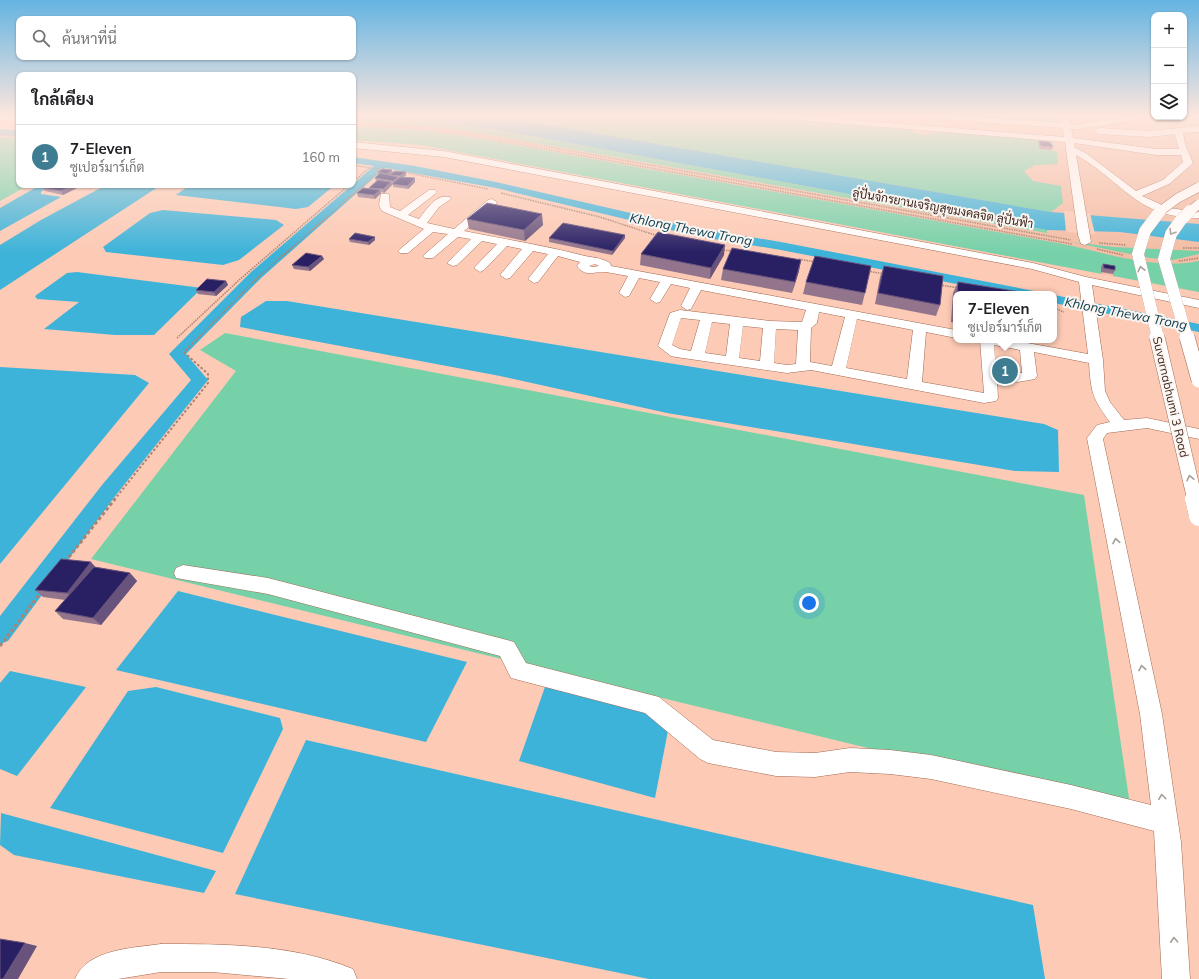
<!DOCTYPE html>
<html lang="th">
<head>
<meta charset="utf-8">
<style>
  body { margin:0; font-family:Mulish,Sarabun,sans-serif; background:#f6f6f6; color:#202124 }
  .controls { position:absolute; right:12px; top:12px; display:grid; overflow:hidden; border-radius:8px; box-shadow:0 1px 3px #0004 }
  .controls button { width:36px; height:36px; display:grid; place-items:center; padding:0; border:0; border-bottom:1px solid #e0e0e0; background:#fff; color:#202124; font:20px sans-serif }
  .you { position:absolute; left:809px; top:603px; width:14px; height:14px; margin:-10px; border:3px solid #fff; border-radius:50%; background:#1a73e8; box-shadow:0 0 0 6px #1a73e833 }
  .badge { display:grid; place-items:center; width:26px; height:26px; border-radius:50%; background:#3e7c92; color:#fff; font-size:13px; font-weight:700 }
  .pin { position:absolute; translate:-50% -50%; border:2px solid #fff; box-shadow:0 1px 4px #0006 }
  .popup { position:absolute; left:953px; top:291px; width:104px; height:52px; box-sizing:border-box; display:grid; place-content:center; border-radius:8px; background:#fff; filter:drop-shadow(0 1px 3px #0005); font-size:13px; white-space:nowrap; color:#757577 }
  .popup b { font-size:15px; color:#202124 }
  .popup::after { content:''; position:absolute; left:50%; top:100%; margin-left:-8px; border:8px solid transparent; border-top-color:#fff }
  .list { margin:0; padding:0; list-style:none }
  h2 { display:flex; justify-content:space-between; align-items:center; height:52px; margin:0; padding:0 16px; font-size:17px }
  h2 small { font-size:13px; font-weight:400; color:#757577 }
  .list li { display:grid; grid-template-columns:26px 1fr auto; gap:12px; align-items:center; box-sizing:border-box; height:64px; padding:0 16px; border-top:1px solid #e0e0e0 }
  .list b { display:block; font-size:15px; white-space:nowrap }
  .list p { margin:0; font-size:13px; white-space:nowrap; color:#757577 }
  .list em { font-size:13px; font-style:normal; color:#757577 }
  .icon { flex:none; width:22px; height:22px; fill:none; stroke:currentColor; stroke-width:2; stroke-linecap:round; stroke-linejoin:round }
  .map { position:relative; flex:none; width:1199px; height:979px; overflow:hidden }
  .search { position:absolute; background:#fff; box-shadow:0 1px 3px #0004; left:16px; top:16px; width:340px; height:44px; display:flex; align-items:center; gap:10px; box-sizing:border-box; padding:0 14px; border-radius:8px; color:#757577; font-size:15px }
  .panel { position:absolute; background:#fff; box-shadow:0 1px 3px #0004; left:16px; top:72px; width:340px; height:116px; border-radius:8px }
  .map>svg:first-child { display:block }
</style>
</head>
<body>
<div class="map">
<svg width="1199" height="979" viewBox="0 0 1199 979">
  <rect width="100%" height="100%" fill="#fccab5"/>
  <polygon fill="#f3bda5" points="353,115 1154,115 1154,117 1184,117 1184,115 1199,115 1199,292 421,145 353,140"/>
  <g fill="#76d1a9">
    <polygon points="353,115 433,121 493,129 1047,230 1047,233 478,133 436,127 353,121"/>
    <path d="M477 115H742L906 128C918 135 924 137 936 131L1037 139 1049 141 1055 145H1049L1040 149 1057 151 1058 164 1035 165 1024 171 1033 181 1061 186 1063 203 1051 212 513 119Z"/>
    <polygon points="946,115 1055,115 1055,122 1046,123"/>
    <path d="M353 126 430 131 471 137 1063 244C1107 253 1154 270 1199 261V292L1113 276V270L1101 267 1102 274 421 145 353 140Z"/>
    <polygon points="0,137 19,138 19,185 29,185 0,201"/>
    <polygon points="1071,242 1114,247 1199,251 1199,254 1173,260 1150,258"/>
    <polygon points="225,333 1084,495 1131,812 91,559 236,371 200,350"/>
  </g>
  <g fill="#3eb3d9">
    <polygon points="363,115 477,115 513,119 1051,212 1199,224 1199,242 1120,232 1047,230 493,129 433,121"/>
    <polygon points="106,185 161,185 0,290 0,245 41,220"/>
    <polygon points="190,185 335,185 308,207 296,209 176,195"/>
    <polygon points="35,188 46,188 41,192 41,194 61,197 0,231 0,208"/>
    <polygon points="163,210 276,220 284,225 239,260 223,265 106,252 103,247 150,213"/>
    <polygon points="77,272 202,288 154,335 115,335 44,329 79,302 37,299 35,296 67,273"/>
    <polygon points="266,301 287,301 1044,424 1058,430 1059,472 1015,471 667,413 500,376 240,327 241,317"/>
    <polygon points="0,367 135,375 149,383 0,564"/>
    <polygon points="178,591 467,662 426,742 116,670"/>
    <polygon points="10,671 86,687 17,776 0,769 0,683"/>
    <polygon points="546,684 671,715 655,798 519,761"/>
    <polygon points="156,687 280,718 283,729 223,853 50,808 128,691"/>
    <polygon points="306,740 1033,905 1045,979 649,979 235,894"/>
    <polygon points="1,813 216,871 204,893 14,855 0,845"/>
  </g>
  <polygon fill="#fccab5" points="1064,211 1090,213 1095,234 1066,232"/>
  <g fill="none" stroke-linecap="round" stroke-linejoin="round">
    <g fill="#3eb3d9" fill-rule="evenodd">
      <polygon points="0,129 19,130 19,136 0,135"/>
      <polygon points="353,157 415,166 496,182 696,228 781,242 1029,290 1034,291 1036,294 1008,294 781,250 696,236 496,188 385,168 261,278 186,354 208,380 116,495 8,641 0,644 0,616 102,485 191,380 169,354 251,272 374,166 353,163"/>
      <polygon points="1054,295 1199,324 1199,332 1054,303"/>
    </g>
    <defs>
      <g id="minor">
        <path d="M758 115H786L1064 137 1063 128 911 117 907 115H938L1062 123 1061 115H1069L1070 124 1078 125 1141 115H1154L1155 117H1153L1078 129H1071L1073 138 1156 149H1179L1175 134 1150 137 1099 134 1095 131 1099 128 1150 131 1199 126V132L1183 133 1185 144 1193 163 1191 165 1169 184 1142 196 1169 208 1199 212V218C1136 218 1123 181 1076 155L1091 242 1085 245 1081 244 1078 235 1065 142 762 117ZM1074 143 1156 155H1181L1183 162 1163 180 1136 191 1087 154 1074 147Z"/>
        <polygon points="0,116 19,117 19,121 0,120"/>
        <path d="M353 142 444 151 1033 263 1086 277 1199 300V308L1092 285 1103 360 1105 391 1110 402 1124 420 1147 418 1199 429V439L1147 428 1107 433 1103 439 1162 714 1181 842 1190 979H1162L1154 831 1071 809 931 779 890 774 850 772 815 777 776 776 708 763 700 759 645 713 511 678 500 656 268 594 176 578 174 573 176 568 183 565 268 578 507 640 514 642 526 663 659 697 713 740 776 752 815 753 850 748 890 750 931 755 1071 785 1151 805 1140 714 1087 438 1097 425 1110 422C1092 398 1091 392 1089 363L1034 352 1037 376 1035 379 1018 382 997 379 998 398 996 401 984 403 811 370 787 373 676 357 671 356 658 346 669 316 670 313 680 310 770 321 802 322 806 310 701 290 691 309 687 310 681 306 690 288 671 284 660 302 656 303 650 299 660 282 639 278 629 296 625 297 619 293 628 276C621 275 613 273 606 272 594 271 586 278 577 266L580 262 558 256 538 282 534 283 528 279 548 254 533 251 510 278 506 279 500 275 522 249 507 246 484 270 480 272 474 268 497 244 482 241 457 265 453 266 447 263 471 239 458 237 433 258H425L423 256 425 254 448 234 433 232 408 253H400L398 251 400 249 424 229 382 211 379 205 381 194H389L390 207 400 211 429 190H435L437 192 435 194 408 215 419 219C426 210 436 193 450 197L451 199 439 207 427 223 454 229 488 200 492 199 497 202 496 204 464 231C503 239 542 245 581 255 592 258 600 257 610 263L611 266 956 330V338L926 332 922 382 984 393 980 340H1011L1088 354 1079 282 1032 269 444 157 353 148ZM595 264 599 266 593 267 589 266ZM819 312 845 317 832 366 810 362 811 328 817 323ZM681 318 700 320 691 351 680 349 672 345ZM857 319 913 330 907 379 846 368ZM712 322 730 324 726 356 705 353ZM743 326 763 328 760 361 739 358ZM776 329 798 330 796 364 787 365 774 363ZM994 345 1020 350 1022 373 996 370Z"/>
        <path d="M161 944C225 944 293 944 353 969L357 979H289L212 972H161L118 979H75C87 949 133 948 161 944Z"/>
      </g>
    </defs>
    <use href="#minor" stroke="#a26a53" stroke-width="1"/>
    <g stroke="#aa8473" stroke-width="1.5" stroke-dasharray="1.5 1" stroke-linecap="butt">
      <polyline points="353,122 434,128 476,134 1071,240"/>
      <polyline points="353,124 432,130 473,136 1072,244"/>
      <polyline points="0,135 19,137"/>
      <polyline points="353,165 384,170"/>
      <polyline points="403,172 488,189"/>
      <polyline points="353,182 369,168"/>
      <polyline points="501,193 600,217 658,236"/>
      <polyline points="1099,243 1126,245"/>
      <polyline points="1183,248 1199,248"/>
      <polyline points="1097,249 1123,255"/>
      <polyline points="721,250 734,251"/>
      <polyline points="799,259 815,262"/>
      <polyline points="1179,261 1199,258"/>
      <polyline points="868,271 884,274"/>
      <polyline points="940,285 959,288"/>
      <polyline points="1054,308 1064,312"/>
      <polyline points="177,338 238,281 349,185"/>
      <polyline points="198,338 257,278 381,170"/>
    </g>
    <polyline stroke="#aa8473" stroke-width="2" stroke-dasharray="2.5 2" stroke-linecap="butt" points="114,500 208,383 208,374 184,352 199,337"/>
    <g stroke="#aa8473" stroke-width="3" stroke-dasharray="3.5 2.5" stroke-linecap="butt">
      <polyline points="65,562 115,499"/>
      <polyline points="0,646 41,592"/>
    </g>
    <use href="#minor" fill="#fff" fill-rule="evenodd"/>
    <defs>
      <g id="minor-bridge-far3">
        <polyline points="1159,212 1178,198 1199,187"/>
        <polyline points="1189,212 1199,204"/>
      </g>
      <g id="minor-bridge-far2">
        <polyline points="1158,338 1138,254 1145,231 1160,211"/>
        <polyline points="1187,338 1164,259 1171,234 1180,221 1190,211"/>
      </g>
      <g id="minor-bridge-far1">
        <polyline points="1157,337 1195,500"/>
        <polyline points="1187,337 1199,380"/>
      </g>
      <polyline id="minor-bridge" points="1195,499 1199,516"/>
    </defs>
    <use href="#minor-bridge-far3" stroke="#a26a53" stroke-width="10" stroke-linecap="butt"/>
    <use href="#minor-bridge-far2" stroke="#a26a53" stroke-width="12" stroke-linecap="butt"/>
    <use href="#minor-bridge-far1" stroke="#a26a53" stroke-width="16" stroke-linecap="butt"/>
    <use href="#minor-bridge" stroke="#a26a53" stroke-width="20" stroke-linecap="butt"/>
    <use href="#minor-bridge-far3" stroke="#fff" stroke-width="9"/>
    <use href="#minor-bridge-far2" stroke="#fff" stroke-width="12"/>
    <use href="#minor-bridge-far1" stroke="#fff" stroke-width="15"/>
    <use href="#minor-bridge" stroke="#fff" stroke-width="20"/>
  </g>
  <g fill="#92758c">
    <polygon points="1039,141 1053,147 1051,150 1040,149 1038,144"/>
    <polygon points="392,170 393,173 406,172 406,175 404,177 415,182 408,189 393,187 393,184 392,184 392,185 384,193 381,192 381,193 375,199 358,197 357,193 369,189 369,188 376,181 375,178 379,175 378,172"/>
    <polygon points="81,186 63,195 45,191 43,188"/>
    <polygon points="467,219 543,225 525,241 469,229"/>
    <polygon points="625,235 625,238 612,255 549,242 549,238"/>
    <polygon points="349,239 375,240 369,245 350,242"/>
    <polygon points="641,254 724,255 710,279 640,265"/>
    <polygon points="322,256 324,259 310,271 294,269 292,265"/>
    <polygon points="1103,264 1115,270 1113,274 1101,272 1101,267"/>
    <polygon points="884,266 940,305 936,316 875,304 880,277"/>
    <polygon points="723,269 799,271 792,293 721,280"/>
    <polygon points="226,281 228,285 216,296 198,294 196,290"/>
    <polygon points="806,282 865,293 862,305 803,294"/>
    <polygon points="958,282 1020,294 956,294 956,323 951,322 953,293"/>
    <polygon points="96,567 130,573 137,581 101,625 63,619 55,611 65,600 43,597 35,590"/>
  </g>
  <g fill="#68537c">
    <polygon points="392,170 393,173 388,177 387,174"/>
    <polygon points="406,172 406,175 401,179 400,176"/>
    <polygon points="398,177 398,180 393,184 393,181"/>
    <polygon points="415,178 415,182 408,189 407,186"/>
    <polygon points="391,182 392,185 384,193 383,189"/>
    <polygon points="74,185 80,185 81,186 63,195 61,191"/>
    <polygon points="380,190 381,193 375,199 374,195"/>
    <polygon points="542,214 543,225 525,241 524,230"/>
    <polygon points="625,235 625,238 612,255 613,251"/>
    <polygon points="375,237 375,240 369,245 368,242"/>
    <polygon points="725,245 724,255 710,279 711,268"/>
    <polygon points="322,256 324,259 310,271 308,267"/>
    <polygon points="801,260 799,271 792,293"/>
    <polygon points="226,281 228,285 216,296 214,292"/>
    <polygon points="91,562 98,570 74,600 67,593"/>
    <polygon points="130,573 137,581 101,625 93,618"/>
    <polygon points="25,943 37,946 18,979 3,979"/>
  </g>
  <g fill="#292064" stroke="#68537c">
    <polygon points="1039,141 1050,142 1053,147 1041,146"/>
    <polygon points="383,169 392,170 387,174 378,172"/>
    <polygon points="395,171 406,172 400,176 390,175"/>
    <polygon points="380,173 398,177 393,181 375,178"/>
    <polygon points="400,177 415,178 407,186 392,184"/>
    <polygon points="378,180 391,182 383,189 369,188"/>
    <polygon points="49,185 74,185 61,191 43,188"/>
    <polygon points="363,188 380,190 374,195 357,193"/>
    <polygon points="487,203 542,214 524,230 467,219"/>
    <polygon points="563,223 625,235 613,251 549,238"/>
    <polygon points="658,232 725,245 711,268 641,254"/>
    <polygon points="355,233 375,237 368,242 349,239"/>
    <polygon points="732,248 801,260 795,282 723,269"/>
    <polygon points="306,253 322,256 308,267 292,265"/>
    <polygon points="815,256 871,266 865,293 806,282"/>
    <polygon points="1103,264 1115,266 1115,270 1104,268"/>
    <polygon points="884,266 943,276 940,305 878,293"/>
    <polygon points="207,279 226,281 214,292 196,290"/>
    <polygon points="958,282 1020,292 1020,294 957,294"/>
    <polygon points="61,559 91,562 67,593 35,590"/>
    <polygon points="94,567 130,573 93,618 55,611"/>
    <polygon points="0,939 25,943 3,979 0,979"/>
  </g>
  <defs><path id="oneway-chevron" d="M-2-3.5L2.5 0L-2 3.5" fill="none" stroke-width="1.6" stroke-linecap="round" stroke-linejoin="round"/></defs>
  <g stroke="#a79c98">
    <use href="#oneway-chevron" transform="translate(1172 232) rotate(122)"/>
    <use href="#oneway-chevron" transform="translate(1141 269) rotate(-103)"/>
    <use href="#oneway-chevron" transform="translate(1190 478) rotate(-103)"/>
    <use href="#oneway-chevron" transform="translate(1116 541) rotate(-101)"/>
    <use href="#oneway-chevron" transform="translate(1142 668) rotate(-101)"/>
    <use href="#oneway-chevron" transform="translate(1162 797) rotate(-97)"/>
    <use href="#oneway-chevron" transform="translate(1174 940) rotate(-93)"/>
  </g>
  <linearGradient id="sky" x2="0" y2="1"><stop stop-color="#64b4e2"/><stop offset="0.46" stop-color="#fee7de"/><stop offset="1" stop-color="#fee7de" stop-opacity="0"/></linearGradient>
  <rect width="1199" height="252" fill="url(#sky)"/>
  <g text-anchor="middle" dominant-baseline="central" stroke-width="4" stroke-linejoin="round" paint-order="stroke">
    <g font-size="12" fill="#3b241a" stroke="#fcf6f3">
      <text transform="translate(943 208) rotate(10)">ลู่ปั่นจักรยานเจริญสุขมงคลจิต ลู่ปั่นฟ้า</text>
      <text transform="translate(1171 397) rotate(77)">Suvarnabhumi 3 Road</text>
    </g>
    <g font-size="13" font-style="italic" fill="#053a4a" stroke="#fcf6f3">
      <text transform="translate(691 229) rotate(11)">Khlong Thewa Trong</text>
      <text transform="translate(1126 313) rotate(11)">Khlong Thewa Trong</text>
    </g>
  </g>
</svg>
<div class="controls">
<button>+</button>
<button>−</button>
<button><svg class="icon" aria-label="layers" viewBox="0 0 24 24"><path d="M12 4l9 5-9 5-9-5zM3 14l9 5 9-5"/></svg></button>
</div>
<div class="you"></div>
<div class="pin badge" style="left:1005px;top:371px">1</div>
<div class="popup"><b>7-Eleven</b>ซูเปอร์มาร์เก็ต</div>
<div class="search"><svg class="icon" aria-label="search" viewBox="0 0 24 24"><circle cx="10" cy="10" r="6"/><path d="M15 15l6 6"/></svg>ค้นหาที่นี่</div>
<section class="panel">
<h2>ใกล้เคียง<small></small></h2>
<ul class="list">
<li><span class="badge">1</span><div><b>7-Eleven</b><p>ซูเปอร์มาร์เก็ต</p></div><em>160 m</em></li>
</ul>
</section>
</div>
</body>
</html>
